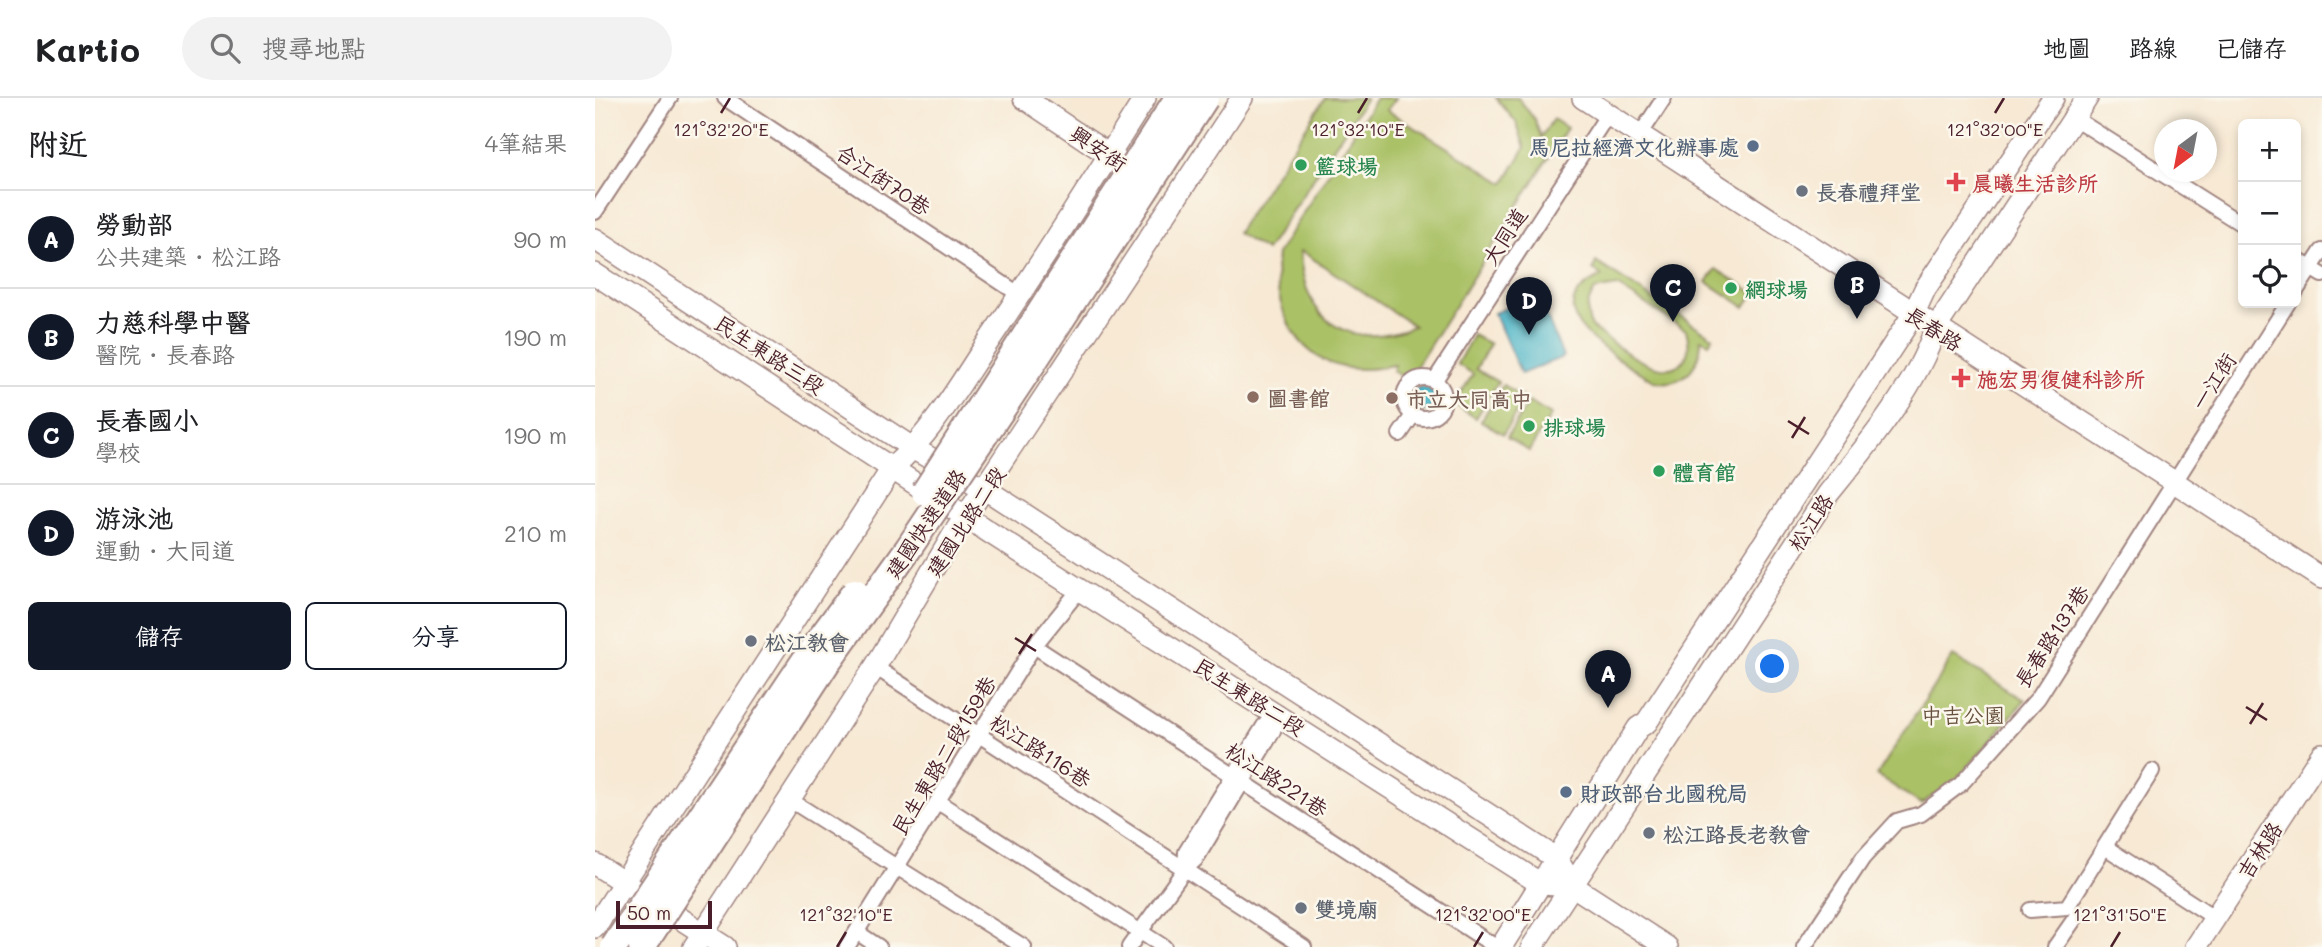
<!DOCTYPE html>
<html lang="zh-TW">
<head>
<meta charset="utf-8">
<style>
  body { margin:0; font-family:Mali,"LXGW WenKai TC",sans-serif; background:#f2f2f2; color:#202124 }
  .controls { position:absolute; right:21px; top:21px; display:grid; overflow:hidden; border-radius:10px; box-shadow:0 4px 10px #0003 }
  .controls button { width:63px; height:63px; display:grid; place-items:center; padding:0; border:0; border-bottom:2px solid #e0e0e0; background:#fff; color:#202124; font:35px sans-serif }
  .compass { position:absolute; left:1559px; top:21px; width:63px; height:63px; border-radius:50%; background:#fff; box-shadow:0 4px 10px #0003; rotate:212deg }
  .scale { position:absolute; left:21px; bottom:18px; width:96px; box-sizing:border-box; padding-left:7px; border:4px solid #4a1f2b; border-top:0; font-size:19px; line-height:24px; white-space:nowrap; color:#4a1f2b; -webkit-text-stroke:5px #fbf7ec; paint-order:stroke }
  .you { position:absolute; left:1178px; top:569px; width:24px; height:24px; margin:-18px; border:5px solid #fff; border-radius:50%; background:#1a73e8; box-shadow:0 0 0 10px #1a73e833 }
  .badge { display:grid; place-items:center; width:46px; height:46px; border-radius:50%; background:#111827; color:#fff; font-size:23px; font-weight:700 }
  .pin { position:absolute; translate:-50% -58px; filter:drop-shadow(0 2px 4px #0008) }
  .pin::after { content:''; position:absolute; top:37px; width:24px; height:21px; background:inherit; clip-path:polygon(0 0,100% 0,50% 100%) }
  .list { margin:0; padding:0; list-style:none }
  h2 { display:flex; justify-content:space-between; align-items:center; height:91px; margin:0; padding:0 28px; font-size:30px }
  h2 small { font-size:23px; font-weight:400; color:#757577 }
  .list li { display:grid; grid-template-columns:46px 1fr auto; gap:21px; align-items:center; box-sizing:border-box; height:98px; padding:0 28px; border-top:2px solid #e0e0e0 }
  .list b { display:block; font-size:26px; white-space:nowrap }
  .list p { margin:0; font-size:23px; white-space:nowrap; color:#757577 }
  .list em { font-size:23px; font-style:normal; color:#757577 }
  .actions { display:flex; gap:14px; padding:21px 28px }
  .actions a { flex:1; padding:16px 0; border:2px solid #111827; border-radius:10px; text-align:center; font-size:24px; color:#111827 }
  .actions .main { background:#111827; color:#fff }
  .icon { flex:none; width:38px; height:38px; fill:none; stroke:currentColor; stroke-width:2; stroke-linecap:round; stroke-linejoin:round }
  .map { position:relative; flex:none; width:1727px; height:849px; overflow:hidden }
  header { display:flex; align-items:center; gap:42px; box-sizing:border-box; height:98px; padding:0 35px; background:#fff; border-bottom:2px solid #e0e0e0 }
  header strong { font-size:33px }
  nav { display:flex; gap:38px; margin-inline-start:auto; font-size:24px }
  .search { width:490px; height:63px; background:#f2f2f2; display:flex; align-items:center; gap:18px; box-sizing:border-box; padding:0 24px; border-radius:38px; color:#757577; font-size:26px }
  main { display:flex }
  aside { flex:1; background:#fff }
  .map>svg:first-child { display:block }
</style>
</head>
<body>
<header>
<strong>Kartio</strong>
<div class="search"><svg class="icon" aria-label="search" viewBox="0 0 24 24"><circle cx="10" cy="10" r="6"/><path d="M15 15l6 6"/></svg>搜尋地點</div>
<nav><a>地圖</a><a>路線</a><a>已儲存</a></nav>
</header>
<main>
<aside>
<h2>附近<small>4筆結果</small></h2>
<ul class="list">
<li><span class="badge">A</span><div><b>勞動部</b><p>公共建築 · 松江路</p></div><em>90 m</em></li>
<li><span class="badge">B</span><div><b>力慈科學中醫</b><p>醫院 · 長春路</p></div><em>190 m</em></li>
<li><span class="badge">C</span><div><b>長春國小</b><p>學校</p></div><em>190 m</em></li>
<li><span class="badge">D</span><div><b>游泳池</b><p>運動 · 大同道</p></div><em>210 m</em></li>
</ul>
<div class="actions"><a class="main">儲存</a><a>分享</a></div>
</aside>
<div class="map">
<svg width="1727" height="849" viewBox="0 0 1727 849">
  <rect width="100%" height="100%" fill="#fbf7ec"/>
  <filter id="ink" filterUnits="userSpaceOnUse"><feTurbulence type="fractalNoise" baseFrequency=".0143" numOctaves="2"/><feDisplacementMap in="SourceGraphic" scale="14" xChannelSelector="R" yChannelSelector="G"/><feConvolveMatrix kernelMatrix="1 2 1 2 8 2 1 2 1" color-interpolation-filters="sRGB"/></filter>
  <filter id="wash" filterUnits="userSpaceOnUse"><feTurbulence type="fractalNoise" baseFrequency=".00686" numOctaves="4" result="noise"/><feDisplacementMap in="SourceGraphic" scale="28" xChannelSelector="R" yChannelSelector="G"/><feGaussianBlur stdDeviation="1.57" result="paint"/><feColorMatrix in="noise" values="0 0 0 0 0 0 0 0 0 0 0 0 0 0 0 0 0 1.4 0 .05"/><feComposite in="paint" operator="in"/></filter>
  <g filter="url(#wash)">
    <rect width="100%" height="100%" fill="#f7e9d4"/>
    <g fill="#aac166" stroke="#7a7048" stroke-width="2" fill-rule="evenodd">
      <polygon points="730,0 771,0 671,153 642,135"/>
      <path d="M781 0H801L792 12 909 85 930 50 921 24 901 0H923L940 22 946 40 958 21 972 30 813 282 798 273 800 267C789 268 778 272 767 271 704 271 676 211 682 156ZM705 153H706L819 228C753 254 708 223 705 153Z"/>
      <path d="M1001 164 1118 239 1114 245 1106 241C1106 268 1088 290 1059 283 1026 261 930 214 1007 178L998 171ZM1022 188 1091 232C1094 242 1096 254 1088 263 1066 288 1015 242 996 229 991 214 991 205 1000 192Z"/>
      <polygon points="1121,171 1159,195 1150,209 1112,184"/>
      <polygon points="878,237 895,246 881,271 903,284 881,320 859,306 878,276 862,266"/>
      <polygon points="908,287 930,301 908,336 886,323"/>
      <polygon points="934,304 956,317 934,353 912,339"/>
      <polygon points="1358,558 1430,602 1363,681 1326,706 1282,677"/>
    </g>
    <g fill="#49b4c7" stroke="#4a6a79" stroke-width="2">
      <polygon points="943,196 968,259 926,276 899,215"/>
      <circle cx="828" cy="301" r="12"/>
    </g>
  </g>
  <g filter="url(#ink)">
    <g fill="none" stroke-linecap="round" stroke-linejoin="round">
      <defs>
        <g id="street">
          <polyline points="130,0 425,197"/>
          <polyline points="1479,20 1648,127"/>
          <polyline points="1045,37 1069,0"/>
          <polyline points="0,114 75,0"/>
          <polyline points="1701,161 1727,177"/>
          <polyline points="1701,193 1727,153"/>
          <circle cx="829" cy="300" r="20"/>
          <polyline points="840,282 1013,16"/>
          <polyline points="805,336 818,317"/>
          <polyline points="439,548 901,849"/>
          <polyline points="280,569 709,849"/>
          <polyline points="195,702 429,849"/>
          <polyline points="343,704 569,849"/>
          <polyline points="1510,749 1620,820"/>
          <polyline points="590,771 591,754 669,628 680,617"/>
          <polyline points="1435,812 1472,809 1557,673"/>
          <polyline points="263,835 284,849"/>
          <polyline points="252,849 439,548 485,491"/>
          <polyline points="534,849 590,771 601,761 678,633 683,615"/>
          <polyline points="1209,849 1268,760 1302,723 1326,716 1366,686 1443,600 1693,205"/>
          <polyline points="1460,849 1483,816"/>
        </g>
        <g id="secondary">
          <polyline points="429,0 526,65"/>
          <polyline points="988,0 1727,480"/>
          <polyline points="0,141 319,351 390,391 962,761 978,788 1072,849"/>
          <polyline points="0,176 397,436 946,786 978,788"/>
          <polyline points="0,766 130,849"/>
          <path d="M0 829 298 369C337 335 363 289 391 247 446 166 498 83 550 0"/>
          <polyline points="99,849 280,569 360,434 647,0"/>
          <polyline points="906,849 1043,630 1052,624 1318,217 1330,191 1458,0"/>
          <path d="M937 849 1233 396C1271 349 1322 288 1340 231L1492 0"/>
          <polyline points="1601,849 1727,656"/>
        </g>
      </defs>
      <use href="#street" stroke="#a08480" stroke-width="18"/>
      <use href="#secondary" stroke="#a08480" stroke-width="24"/>
      <use href="#street" stroke="#fff" stroke-width="14"/>
      <use href="#secondary" stroke="#fff" stroke-width="21"/>
      <defs>
        <g id="highway-bridge">
          <polyline points="330,394 583,0"/>
          <polyline points="19,849 215,555 260,494"/>
          <polyline points="47,849 232,564 313,451 437,266 610,0"/>
        </g>
      </defs>
      <use href="#highway-bridge" stroke="#a08480" stroke-width="30" stroke-linecap="butt"/>
      <use href="#highway-bridge" stroke="#fff" stroke-width="26"/>
    </g>
  </g>
  <path fill="none" stroke="#4a1f2b" stroke-width="2.5" d="M126 15 135 0M763 15 772 0M1400 15 1409 0M1193 323 1214 336M1197 340 1210 319M420 540 441 553M424 556 437 536M1651 609 1672 622M1655 626 1668 605M242 849 251 834M879 849 888 834M1516 849 1525 834"/>
  <g fill="#5c6f8a" stroke="#fbf7ec" stroke-width="2.5">
    <circle cx="1158" cy="48" r="7"/>
    <circle cx="971" cy="694" r="7"/>
  </g>
  <g fill="#2e9e5b" stroke="#fbf7ec" stroke-width="2.5">
    <circle cx="706" cy="67" r="7"/>
    <circle cx="1136" cy="190" r="7"/>
    <circle cx="934" cy="328" r="7"/>
    <circle cx="1064" cy="373" r="7"/>
  </g>
  <g fill="#e0444e" stroke="#fbf7ec" stroke-width="2.5">
    <path d="M1357.5 73.5h7v7h7v7h-7v7h-7v-7h-7v-7h7z"/>
    <path d="M1362.5 269.5h7v7h7v7h-7v7h-7v-7h-7v-7h7z"/>
  </g>
  <g fill="#6b7280" stroke="#fbf7ec" stroke-width="2.5">
    <circle cx="1207" cy="93" r="7"/>
    <circle cx="156" cy="543" r="7"/>
    <circle cx="1054" cy="735" r="7"/>
    <circle cx="706" cy="810" r="7"/>
  </g>
  <g fill="#8d6e63" stroke="#fbf7ec" stroke-width="2.5">
    <circle cx="658" cy="299" r="7"/>
    <circle cx="797" cy="300" r="7"/>
  </g>
  <g text-anchor="middle" dominant-baseline="central" stroke-width="5" stroke-linejoin="round" paint-order="stroke">
    <g font-size="21" font-weight="bold" fill="#4e5e75" stroke="#fbf7ec" text-anchor="end">
      <text x="1144" y="48">馬尼拉經濟文化辦事處</text>
      <text x="985" y="694" text-anchor="start">財政部台北國稅局</text>
    </g>
    <g font-size="21" fill="#4a1f2b" stroke="#fbf7ec">
      <text transform="translate(504 50) rotate(34)">興安街</text>
      <text transform="translate(289 81) rotate(34)">合江街70巷</text>
      <text transform="translate(909 138) rotate(-57)">大同道</text>
      <text transform="translate(1339 230) rotate(33)">長春路</text>
      <text transform="translate(175 256) rotate(33)">民生東路三段</text>
      <text transform="translate(1618 283) rotate(-57)">一江街</text>
      <text transform="translate(370 423) rotate(-57)">建國北路二段</text>
      <text transform="translate(1215 424) rotate(-57)">松江路</text>
      <text transform="translate(330 425) rotate(-56)">建國快速道路</text>
      <text transform="translate(1456 538) rotate(-57)">長春路137巷</text>
      <text transform="translate(655 598) rotate(32)">民生東路二段</text>
      <text transform="translate(446 652) rotate(33)">松江路116巷</text>
      <text transform="translate(348 657) rotate(-59)">民生東路二段159巷</text>
      <text transform="translate(682 681) rotate(33)">松江路221巷</text>
      <text transform="translate(1664 752) rotate(-57)">吉林路</text>
    </g>
    <g font-size="21" font-weight="bold" fill="#27864d" stroke="#fbf7ec" text-anchor="start">
      <text x="720" y="67">籃球場</text>
      <text x="1150" y="190">網球場</text>
      <text x="948" y="328">排球場</text>
      <text x="1078" y="373">體育館</text>
    </g>
    <g font-size="21" font-weight="bold" fill="#be3a42" stroke="#fbf7ec" text-anchor="start">
      <text x="1377" y="84">晨曦生活診所</text>
      <text x="1382" y="280">施宏男復健科診所</text>
    </g>
    <g font-size="21" font-weight="bold" fill="#5b616d" stroke="#fbf7ec" text-anchor="start">
      <text x="1221" y="93">長春禮拜堂</text>
      <text x="170" y="543">松江教會</text>
      <text x="1068" y="735">松江路長老教會</text>
      <text x="720" y="810">雙境廟</text>
    </g>
    <g font-size="21" font-weight="bold" fill="#785e54" stroke="#fbf7ec" text-anchor="start">
      <text x="672" y="299">圖書館</text>
      <text x="811" y="300">市立大同高中</text>
    </g>
    <g font-size="21" fill="#67503d" stroke="#fbf7ec">
      <text x="1368" y="616">中吉公園</text>
    </g>
  </g>
  <g font-size="18" text-anchor="middle" fill="#4a1f2b" stroke="#fbf7ec" stroke-width="5" stroke-linejoin="round" paint-order="stroke">
    <text x="126" y="38">121°32'20"E</text>
    <text x="763" y="38">121°32'10"E</text>
    <text x="1400" y="38">121°32'00"E</text>
    <text x="251" y="823">121°32'10"E</text>
    <text x="888" y="823">121°32'00"E</text>
    <text x="1525" y="823">121°31'50"E</text>
  </g>
</svg>
<div class="controls">
<button>+</button>
<button>−</button>
<button><svg class="icon" aria-label="locate" viewBox="0 0 24 24"><circle cx="12" cy="12" r="6"/><path d="M12 2v4M12 18v4M2 12h4M18 12h4"/></svg></button>
</div>
<svg class="compass" viewBox="-18 -18 36 36"><path d="M0-13l5 13h-10z" fill="#e53935"/><path d="M0 13l5-13h-10z" fill="#757577"/></svg>
<div class="scale">50 m</div>
<div class="you"></div>
<div class="pin badge" style="left:1013px;top:610px">A</div>
<div class="pin badge" style="left:1262px;top:221px">B</div>
<div class="pin badge" style="left:1078px;top:224px">C</div>
<div class="pin badge" style="left:934px;top:237px">D</div>
</div>
</main>
</body>
</html>
